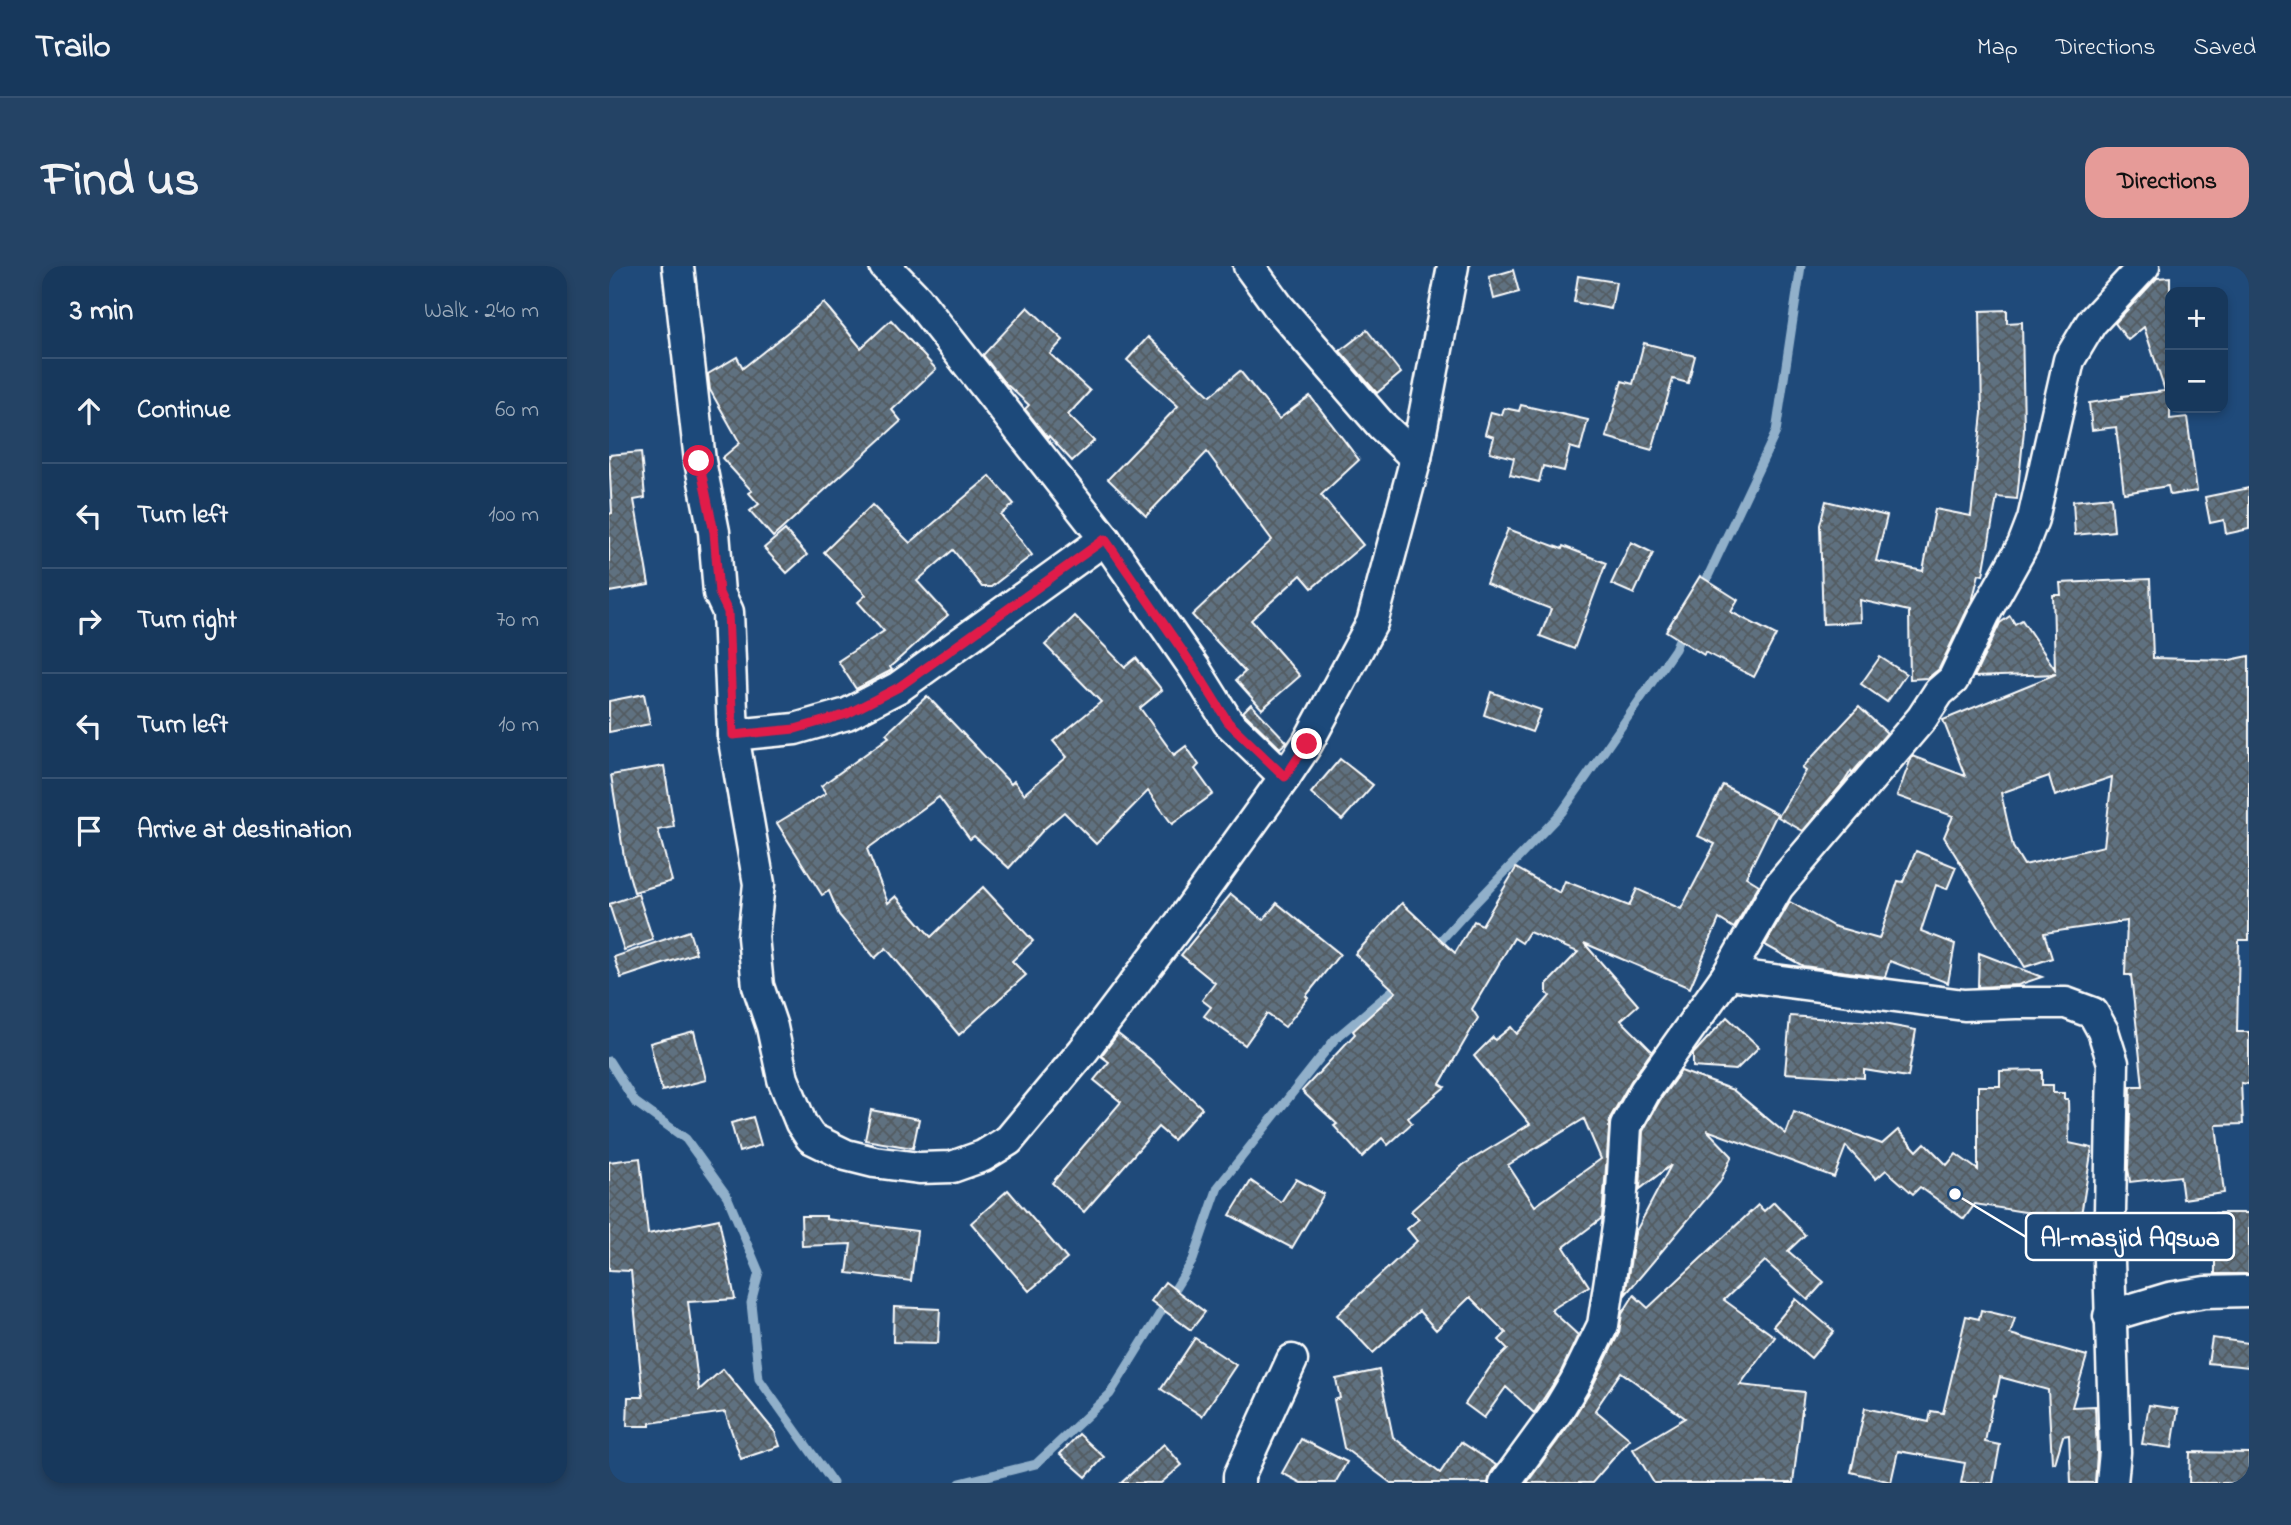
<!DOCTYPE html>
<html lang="en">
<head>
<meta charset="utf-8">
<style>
  body { margin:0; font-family:"Indie Flower",sans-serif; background:#244365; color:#f1f3f6 }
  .controls { position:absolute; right:21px; top:21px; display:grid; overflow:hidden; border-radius:14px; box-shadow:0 4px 10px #0003 }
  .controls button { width:63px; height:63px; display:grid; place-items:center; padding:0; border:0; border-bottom:2px solid #365272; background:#17385c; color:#f1f3f6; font:35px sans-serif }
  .stop { position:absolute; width:21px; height:21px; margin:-16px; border:5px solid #e11d48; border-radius:50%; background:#fff }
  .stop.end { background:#e11d48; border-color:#fff; box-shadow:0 2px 7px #0008 }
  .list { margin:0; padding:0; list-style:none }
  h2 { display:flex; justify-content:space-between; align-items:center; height:91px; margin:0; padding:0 28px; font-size:30px }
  h2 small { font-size:23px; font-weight:400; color:#9eacbb }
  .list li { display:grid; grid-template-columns:46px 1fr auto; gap:21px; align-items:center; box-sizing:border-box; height:105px; padding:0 28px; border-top:2px solid #365272 }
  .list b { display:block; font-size:26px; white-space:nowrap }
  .list em { font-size:23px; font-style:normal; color:#9eacbb }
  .icon { flex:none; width:38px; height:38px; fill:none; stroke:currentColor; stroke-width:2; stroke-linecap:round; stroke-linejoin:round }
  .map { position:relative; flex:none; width:1640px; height:1217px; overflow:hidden; border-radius:21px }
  header { display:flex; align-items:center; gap:42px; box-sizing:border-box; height:98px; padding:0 35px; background:#17385c; border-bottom:2px solid #365272 }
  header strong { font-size:33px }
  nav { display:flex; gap:38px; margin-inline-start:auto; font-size:24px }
  .intro { display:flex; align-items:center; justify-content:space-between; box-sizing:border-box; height:168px; padding:0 42px }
  h1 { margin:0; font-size:49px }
  .button { padding:18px 32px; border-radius:21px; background:#e69b98; color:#111; font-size:24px; font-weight:700 }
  main { display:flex; gap:42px; padding:0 42px }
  aside { flex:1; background:#17385c; border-radius:21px; box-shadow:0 4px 10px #0003 }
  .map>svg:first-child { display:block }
</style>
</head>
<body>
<header>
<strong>Trailo</strong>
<nav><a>Map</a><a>Directions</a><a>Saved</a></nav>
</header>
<div class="intro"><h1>Find us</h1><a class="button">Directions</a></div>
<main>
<aside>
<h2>3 min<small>Walk · 240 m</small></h2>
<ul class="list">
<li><svg class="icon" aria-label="ahead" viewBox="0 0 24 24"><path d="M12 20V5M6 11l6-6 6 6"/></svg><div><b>Continue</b></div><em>60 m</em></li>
<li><svg class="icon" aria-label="left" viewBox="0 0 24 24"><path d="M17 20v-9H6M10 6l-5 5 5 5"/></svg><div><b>Turn left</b></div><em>100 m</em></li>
<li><svg class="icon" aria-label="right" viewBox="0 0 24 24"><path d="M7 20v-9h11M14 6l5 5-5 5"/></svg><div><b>Turn right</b></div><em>70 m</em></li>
<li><svg class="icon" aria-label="left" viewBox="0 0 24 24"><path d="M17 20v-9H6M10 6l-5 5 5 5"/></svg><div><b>Turn left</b></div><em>10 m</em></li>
<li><svg class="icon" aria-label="arrive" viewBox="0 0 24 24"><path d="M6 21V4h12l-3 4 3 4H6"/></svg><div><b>Arrive at destination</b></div></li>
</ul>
</aside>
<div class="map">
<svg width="1640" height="1217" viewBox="0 0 1640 1217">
  <defs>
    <pattern id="building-cross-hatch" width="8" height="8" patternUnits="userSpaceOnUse" patternTransform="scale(1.75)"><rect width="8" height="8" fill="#5e7180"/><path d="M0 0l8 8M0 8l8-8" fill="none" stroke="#535b61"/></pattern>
  </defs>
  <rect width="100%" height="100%" fill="#1f4a7a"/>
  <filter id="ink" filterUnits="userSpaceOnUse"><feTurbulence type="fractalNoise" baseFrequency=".0143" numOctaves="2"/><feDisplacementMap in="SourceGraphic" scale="14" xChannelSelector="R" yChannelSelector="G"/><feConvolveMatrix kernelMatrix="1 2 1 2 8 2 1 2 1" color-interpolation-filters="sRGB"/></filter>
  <g filter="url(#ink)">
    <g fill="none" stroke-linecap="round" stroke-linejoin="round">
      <g stroke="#91b0ca" stroke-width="9">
        <polyline points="1093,323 1167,166 1192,0"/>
        <polyline points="825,682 853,651 953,546 1066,383 1074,364"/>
        <polyline points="0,795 26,836 77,873 118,930 150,1006 142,1037 150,1113 224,1217"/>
        <polyline points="351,1217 427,1198 501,1128 584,994 609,921 726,773 791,718"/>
      </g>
    </g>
    <g fill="url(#building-cross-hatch)" stroke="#fff" stroke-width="2" fill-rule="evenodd">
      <polygon points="904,4 910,26 885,33 880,11"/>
      <polygon points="969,10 1007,16 1002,43 965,36"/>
      <polygon points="1561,11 1561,153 1578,151 1588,225 1561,229 1559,220 1515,227 1507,161 1483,164 1480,137 1513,132 1513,130 1556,125 1535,61 1519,74 1506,57 1548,12"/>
      <polygon points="215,37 252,82 282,54 327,103 283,144 292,155 164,271 141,245 150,238 140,227 143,225 113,192 131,177 101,124 99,108 128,91 134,102"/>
      <polygon points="419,41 454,74 441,88 481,125 459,149 485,175 463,195 440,170 439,172 416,143 420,139 394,115 374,89"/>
      <polygon points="1398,44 1398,57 1413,56 1415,164 1408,233 1388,231 1374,309 1370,308 1364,332 1330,403 1319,412 1301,413 1300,345 1251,334 1252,356 1214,358 1211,259 1217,235 1278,250 1267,295 1314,305 1326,243 1362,250 1373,147 1371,45"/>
      <polygon points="758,64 792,107 768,127 731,85"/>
      <polygon points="539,71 601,130 631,105 670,153 701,130 750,194 712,229 754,279 703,322 692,309 642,354 691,410 653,443 627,414 636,406 583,349 663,274 598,186 537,250 499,213 569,140 518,94"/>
      <polygon points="1035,77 1086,90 1079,117 1064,113 1043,184 997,171 1013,115 1024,118"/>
      <polygon points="912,139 979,154 971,184 961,181 955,205 934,200 930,216 901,209 905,192 881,186 885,171 876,168 882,146 893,149 895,142 910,145"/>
      <polygon points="32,186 36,232 25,234 40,319 0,326 0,248 3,247 0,189"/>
      <polygon points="381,210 405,238 392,249 423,289 382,321 373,321 344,284 308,315 339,349 281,401 283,404 247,423 229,395 275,365 249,336 257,329 215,286 263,239 301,277"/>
      <polygon points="1640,222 1640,263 1617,268 1615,254 1601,257 1596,231"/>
      <polygon points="1502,231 1505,265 1466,269 1464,235"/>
      <polygon points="899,263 953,283 954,280 997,297 965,383 931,370 942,343 877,318"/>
      <polygon points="176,264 198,289 178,307 155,282"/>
      <polygon points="1022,276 1044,287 1025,328 1002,318"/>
      <polygon points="1091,310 1129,334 1122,346 1167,369 1145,411 1096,386 1095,389 1057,365"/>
      <path d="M1541 313 1544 392 1621 394 1640 390V674H1630L1628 766H1640V818L1632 817 1634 858 1607 859 1615 927 1574 933 1571 910 1521 916 1519 902 1522 820H1534L1522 709H1516L1518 655 1435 667 1443 692 1416 701 1335 571 1344 550 1288 530 1303 490 1356 510 1334 454 1447 408 1365 411 1391 357 1401 350 1406 358 1413 354 1446 403 1444 329H1452L1451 317ZM1440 510 1446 530 1503 511 1495 580 1415 599 1404 581 1392 527Z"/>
      <polygon points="466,350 516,401 527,392 553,424 531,442 565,489 577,480 590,499 586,503 604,528 563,558 539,525 487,578 455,546 435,563 400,602 365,570 361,573 330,531 258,583 279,637 287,630 322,671 374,621 424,675 403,695 417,709 350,769 277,682 266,692 230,649 220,625 213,629 168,557 217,527 212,520 280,471 277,468 318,430 402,518 405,515 415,528 458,491 444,475 492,436 436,379"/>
      <polygon points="1271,391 1297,408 1278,436 1252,418"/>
      <polygon points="882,426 932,444 923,466 875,449"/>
      <polygon points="35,428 41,458 0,466 0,435"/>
      <polygon points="642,438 678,476 671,482 634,446"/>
      <polygon points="1250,441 1278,467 1243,507 1242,505 1235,516 1194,565 1169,551 1197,505 1193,502"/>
      <polygon points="731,493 764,519 733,554 702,527"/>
      <polygon points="55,500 65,561 49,564 63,615 25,626 15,591 2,509"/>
      <path d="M1114 519 1168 548 1137 611 1150 619 1125 662 1110 653 1081 722 975 677 1029 739 1012 754 1043 785 1022 815 1001 852 993 952 955 981 980 1020 942 1044 969 1069 951 1108 925 1147 897 1121 875 1152 856 1138 882 1100 899 1083 890 1074 897 1067 861 1031 827 1064 810 1045 764 1087 728 1049 808 975 798 963 810 953 802 945 854 899 921 858 865 790 884 771 886 774 902 761 908 768 941 730 938 727V718L969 686 920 666 913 677 905 672 863 743 869 752 831 818 836 821 799 852 803 857 779 879 773 872 753 891 725 860 728 858 693 825 746 768 744 765 787 726 746 688 793 637 846 687 865 655 873 659 907 602 951 627 956 615 1020 640 1028 623 1072 643 1106 578 1089 570ZM975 853 992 893 926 940 899 899Z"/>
      <polygon points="1307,585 1347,601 1338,623 1327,619 1312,665 1346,678 1339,717 1281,695 1276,711 1194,700 1156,679 1181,636 1224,660 1270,673 1289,615 1294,616"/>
      <polygon points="29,628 44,674 15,684 0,638"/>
      <polygon points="622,628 654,654 668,637 731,688 697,730 699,732 676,761 658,748 636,779 595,750 602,741 593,734 606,717 572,689"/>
      <polygon points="80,665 87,687 12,712 5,691"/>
      <polygon points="1370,687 1433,711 1409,719 1369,721"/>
      <polygon points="1181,750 1263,756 1307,764 1299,811 1255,804 1255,812 1176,807"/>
      <polygon points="1118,751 1150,781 1127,804 1084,801 1084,788"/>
      <polygon points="85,765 97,814 53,825 41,777"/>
      <polygon points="509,768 541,793 593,842 564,874 549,861 475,946 443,917 512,836 485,814 500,796 492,790"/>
      <polygon points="1433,804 1433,819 1444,819 1444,827 1455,827 1455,833 1459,833 1460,877 1483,882 1471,955 1366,938 1355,953 1311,921 1304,928 1277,904 1267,913 1237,880 1225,911 1098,864 1123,890 1111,916 1016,1029 1026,967 1062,899 1031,923 1034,865 1051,834 1072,805 1124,824 1177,868 1185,846 1273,878 1289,864 1308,885 1316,877 1338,899 1347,888 1369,904 1369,820 1391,820 1391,805"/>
      <polygon points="262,844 310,853 304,882 256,874"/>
      <polygon points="144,851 152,879 130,886 122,857"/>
      <polygon points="31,892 39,968 110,953 126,1033 79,1036 90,1124 114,1103 166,1166 171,1180 132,1193 116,1146 41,1157 41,1160 18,1160 19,1131 34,1131 22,1005 0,1004 0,896"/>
      <polygon points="687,913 715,928 683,982 621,949 642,915 672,936"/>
      <polygon points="399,924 458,993 420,1025 362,957"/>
      <polygon points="1165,936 1196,969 1179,985 1215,1016 1199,1034 1156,995 1115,1034 1166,1071 1131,1119 1195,1126 1184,1217 1045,1217 1024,1183 1076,1152 1012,1106 986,1144 1021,1173 983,1217 918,1217 962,1156 981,1125 1010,1067 1013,1048 1025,1029 1039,1042 1149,939 1155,945"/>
      <rect x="1606" y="947" width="34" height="61"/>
      <polygon points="192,950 217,950 217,953 308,965 302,1015 238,1007 242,978 193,980"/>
      <polygon points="556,1016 596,1046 582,1064 542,1035"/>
      <polygon points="1187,1033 1225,1065 1202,1092 1164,1060"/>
      <polygon points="285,1041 331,1043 329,1077 284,1076"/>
      <polygon points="1372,1044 1406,1052 1401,1068 1478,1090 1463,1141 1486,1140 1488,1187 1486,1217 1462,1217 1460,1169 1454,1170 1446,1197 1443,1196 1439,1124 1391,1111 1387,1130 1385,1129 1376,1176 1391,1179 1384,1217 1352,1217 1356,1197 1289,1185 1282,1216 1242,1206 1256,1142 1320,1156 1322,1145 1334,1147 1357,1050 1370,1053"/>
      <polygon points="586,1072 627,1099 593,1150 552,1123"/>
      <polygon points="1603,1072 1640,1077 1640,1101 1599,1097"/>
      <polygon points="770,1104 784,1171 831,1207 852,1176 887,1199 882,1207 879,1217 782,1217 735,1182 725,1134 731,1132 727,1113"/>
      <polygon points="1540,1139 1569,1143 1563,1182 1533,1178"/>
      <polygon points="470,1168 495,1191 477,1211 451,1188"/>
      <polygon points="692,1173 738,1196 726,1217 692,1217 673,1207"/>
      <polygon points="555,1178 573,1199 552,1217 512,1217"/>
      <polygon points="1581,1186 1640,1187 1640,1217 1580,1217"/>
    </g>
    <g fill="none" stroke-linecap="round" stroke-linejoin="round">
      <defs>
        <g id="street">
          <polyline points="69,0 91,195 105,266 110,327 119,346 124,469 150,618 144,671 149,720 163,761 174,813 192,857 202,872 237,889 265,896 310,902 343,901 374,890 400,874 474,785 571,657 676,511 698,478 763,357 807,192 844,0"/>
          <polyline points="276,0 308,33 496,273 586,403 619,456 676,511"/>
          <polyline points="640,0 669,40 772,159 807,192"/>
          <polyline points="124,469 186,463 238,448 290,421 496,273"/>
          <polyline points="1119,708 1355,739 1407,737 1457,737 1484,747 1494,765 1504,797 1500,995 1506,1186 1503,1217"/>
          <polyline points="1500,1050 1560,1032 1596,1026 1640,1025"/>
          <polyline points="630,1217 630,1210 683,1094"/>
          <polyline points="896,1217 948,1146 966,1116 994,1059 1012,941 1017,860 1036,825 1119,708 1169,621 1313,452 1330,426 1344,414 1375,349 1414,279 1424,253 1460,94 1482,57 1535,0"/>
        </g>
      </defs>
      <use href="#street" stroke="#fff" stroke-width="35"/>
      <use href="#street" stroke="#1f4a7a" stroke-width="30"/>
    </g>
  </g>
  <g fill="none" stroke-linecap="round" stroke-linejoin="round" filter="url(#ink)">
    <polyline stroke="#e11d48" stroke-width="9" points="90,195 105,266 110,327 119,346 124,469 186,463 238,448 290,421 496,273 586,403 619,456 676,511 698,478"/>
  </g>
  <path fill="none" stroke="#fff" stroke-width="2.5" d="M1346 928L1417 971"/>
  <circle fill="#fff" stroke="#1f4a7a" stroke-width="2.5" cx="1346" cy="928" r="7"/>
  <rect fill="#1f4a7a" stroke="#fff" stroke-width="2.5" x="1417" y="947" width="208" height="47" rx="7"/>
  <g font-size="26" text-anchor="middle" font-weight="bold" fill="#fff">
    <text x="1521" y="980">Al-masjid Aqswa</text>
  </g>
</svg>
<div class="controls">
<button>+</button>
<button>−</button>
</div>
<div class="stop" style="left:90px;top:195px"></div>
<div class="stop end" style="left:698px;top:478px"></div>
</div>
</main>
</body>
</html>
